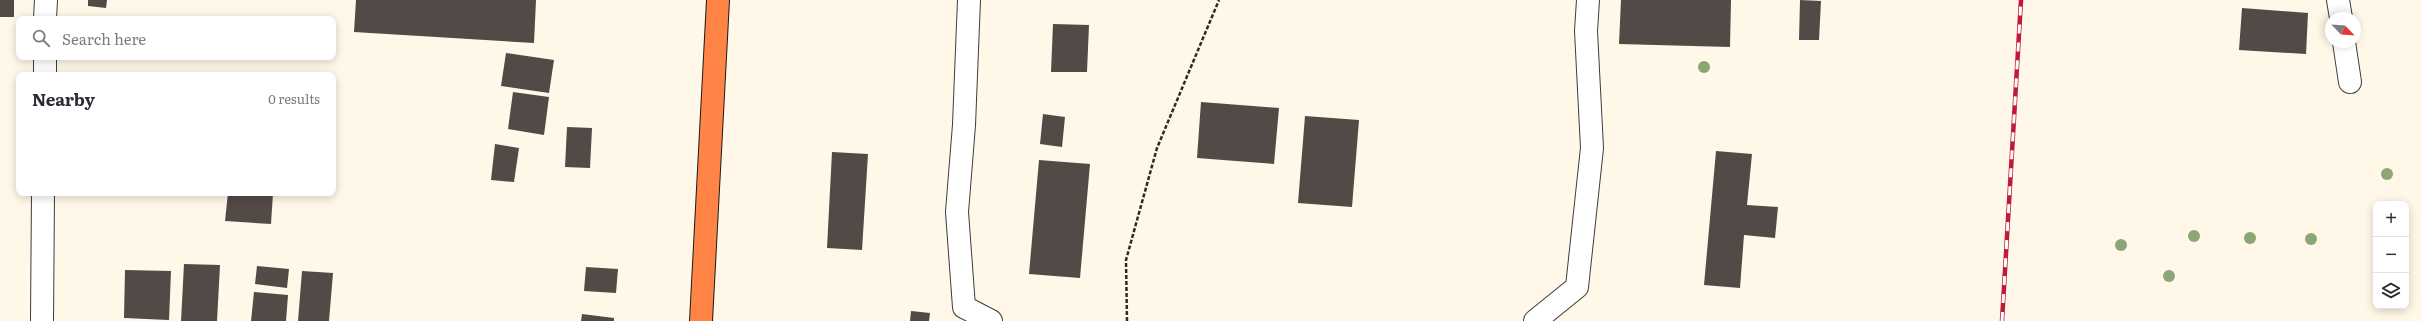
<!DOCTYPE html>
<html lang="en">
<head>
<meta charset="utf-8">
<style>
  body { margin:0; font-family:Literata,serif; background:#f7f7f7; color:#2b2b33 }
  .controls { position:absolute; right:12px; bottom:12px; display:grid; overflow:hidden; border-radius:8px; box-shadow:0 2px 10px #0003 }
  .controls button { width:36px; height:36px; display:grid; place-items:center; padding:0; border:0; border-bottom:1px solid #e1e1e2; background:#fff; color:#2b2b33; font:20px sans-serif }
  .compass { position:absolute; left:2325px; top:12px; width:36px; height:36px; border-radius:50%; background:#fff; box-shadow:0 2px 10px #0003; rotate:115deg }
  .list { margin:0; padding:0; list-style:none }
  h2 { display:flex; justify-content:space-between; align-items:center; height:52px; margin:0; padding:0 16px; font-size:17px }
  h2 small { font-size:13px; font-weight:400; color:#7c7c81 }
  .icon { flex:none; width:22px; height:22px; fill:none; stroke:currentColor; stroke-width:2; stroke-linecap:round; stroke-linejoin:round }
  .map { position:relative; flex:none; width:2421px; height:321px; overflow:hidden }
  .search { position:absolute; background:#fff; box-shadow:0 2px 10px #0003; left:16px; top:16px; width:320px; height:44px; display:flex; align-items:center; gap:10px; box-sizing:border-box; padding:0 14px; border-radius:8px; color:#7c7c81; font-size:15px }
  .panel { position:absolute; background:#fff; box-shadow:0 2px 10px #0003; left:16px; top:72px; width:320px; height:124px; border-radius:8px }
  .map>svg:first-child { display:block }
</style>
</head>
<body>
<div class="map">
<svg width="2421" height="321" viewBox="0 0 2421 321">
  <rect width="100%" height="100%" fill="#fff7e7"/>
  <g fill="#534946">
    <rect x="0" y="0" width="14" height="17"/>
    <polygon points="88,0 107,0 106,8 88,6"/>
    <polygon points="356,0 536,0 534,43 354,32"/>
    <polygon points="1621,0 1731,0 1730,47 1619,44"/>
    <polygon points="1800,0 1821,1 1819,40 1799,40"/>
    <polygon points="2242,8 2308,13 2306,54 2239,50"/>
    <polygon points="1053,24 1089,25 1087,72 1051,72"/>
    <polygon points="506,53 554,60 549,93 501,86"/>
    <polygon points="513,92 549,97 544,135 508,129"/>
    <polygon points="1201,102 1279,108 1274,164 1197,158"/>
    <polygon points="1043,114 1065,117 1062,147 1040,144"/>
    <polygon points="1305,116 1359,120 1352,207 1298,203"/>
    <polygon points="567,127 592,128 590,168 565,167"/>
    <polygon points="495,144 519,148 514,182 491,180"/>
    <polygon points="1716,151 1752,154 1747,205 1778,207 1775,238 1744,235 1740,288 1704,285"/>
    <polygon points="832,152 868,154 862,250 827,248"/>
    <polygon points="1039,160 1090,164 1080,278 1029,274"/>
    <polygon points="228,193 273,193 271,224 225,221"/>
    <polygon points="184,264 220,265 217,321 181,321"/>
    <polygon points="257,266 289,269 287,288 255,284"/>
    <polygon points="586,267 618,269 616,293 584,291"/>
    <polygon points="125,270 171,271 169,320 124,318"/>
    <polygon points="302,271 333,273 329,321 298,321"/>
    <polygon points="254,292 288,295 286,321 251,321"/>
    <polygon points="911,311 930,313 929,321 910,321"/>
    <polygon points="582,314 614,318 614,321 581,321"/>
  </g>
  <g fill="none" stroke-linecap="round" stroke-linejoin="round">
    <defs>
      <g id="street">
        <polyline points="969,0 964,125 957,212 964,307 991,321"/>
        <polyline points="2338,0 2341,18"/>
        <polyline points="45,19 46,0"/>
        <polyline points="2344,42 2350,82"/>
        <polyline points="45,75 45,57"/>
        <polyline points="42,321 43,193"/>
        <polyline points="1535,321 1577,287 1592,148 1586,31 1588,0"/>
      </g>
      <polyline id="highway" points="701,321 718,0"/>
    </defs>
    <use href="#street" stroke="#3d3d3d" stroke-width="24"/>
    <use href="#highway" stroke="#1b1b1b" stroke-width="24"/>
    <polyline stroke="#2c2c2c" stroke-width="2.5" stroke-dasharray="4 2" stroke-linecap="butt" points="1127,321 1126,260 1157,148 1219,0"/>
    <use href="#street" stroke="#fff" stroke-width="22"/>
    <use href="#highway" stroke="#ff8445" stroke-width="22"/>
    <defs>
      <polyline id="rail" points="2002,321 2021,0"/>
    </defs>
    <use href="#rail" stroke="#c11a36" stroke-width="4.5"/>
    <use href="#rail" stroke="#fff" stroke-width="3" stroke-dasharray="9" stroke-linecap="butt"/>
  </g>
  <g fill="#8da675">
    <circle cx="1704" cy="67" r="6"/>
    <circle cx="2387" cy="174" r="6"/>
    <circle cx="2194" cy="236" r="6"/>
    <circle cx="2250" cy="238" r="6"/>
    <circle cx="2311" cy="239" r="6"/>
    <circle cx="2121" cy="245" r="6"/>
    <circle cx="2169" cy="276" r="6"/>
  </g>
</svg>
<div class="controls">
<button>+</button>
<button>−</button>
<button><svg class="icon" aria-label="layers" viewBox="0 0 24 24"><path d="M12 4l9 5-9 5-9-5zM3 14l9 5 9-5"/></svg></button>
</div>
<svg class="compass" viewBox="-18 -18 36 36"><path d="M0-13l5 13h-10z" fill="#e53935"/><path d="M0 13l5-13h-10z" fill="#7c7c81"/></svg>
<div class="search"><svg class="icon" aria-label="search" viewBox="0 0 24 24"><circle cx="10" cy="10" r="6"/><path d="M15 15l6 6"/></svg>Search here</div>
<section class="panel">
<h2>Nearby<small>0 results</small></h2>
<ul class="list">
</ul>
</section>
</div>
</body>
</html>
